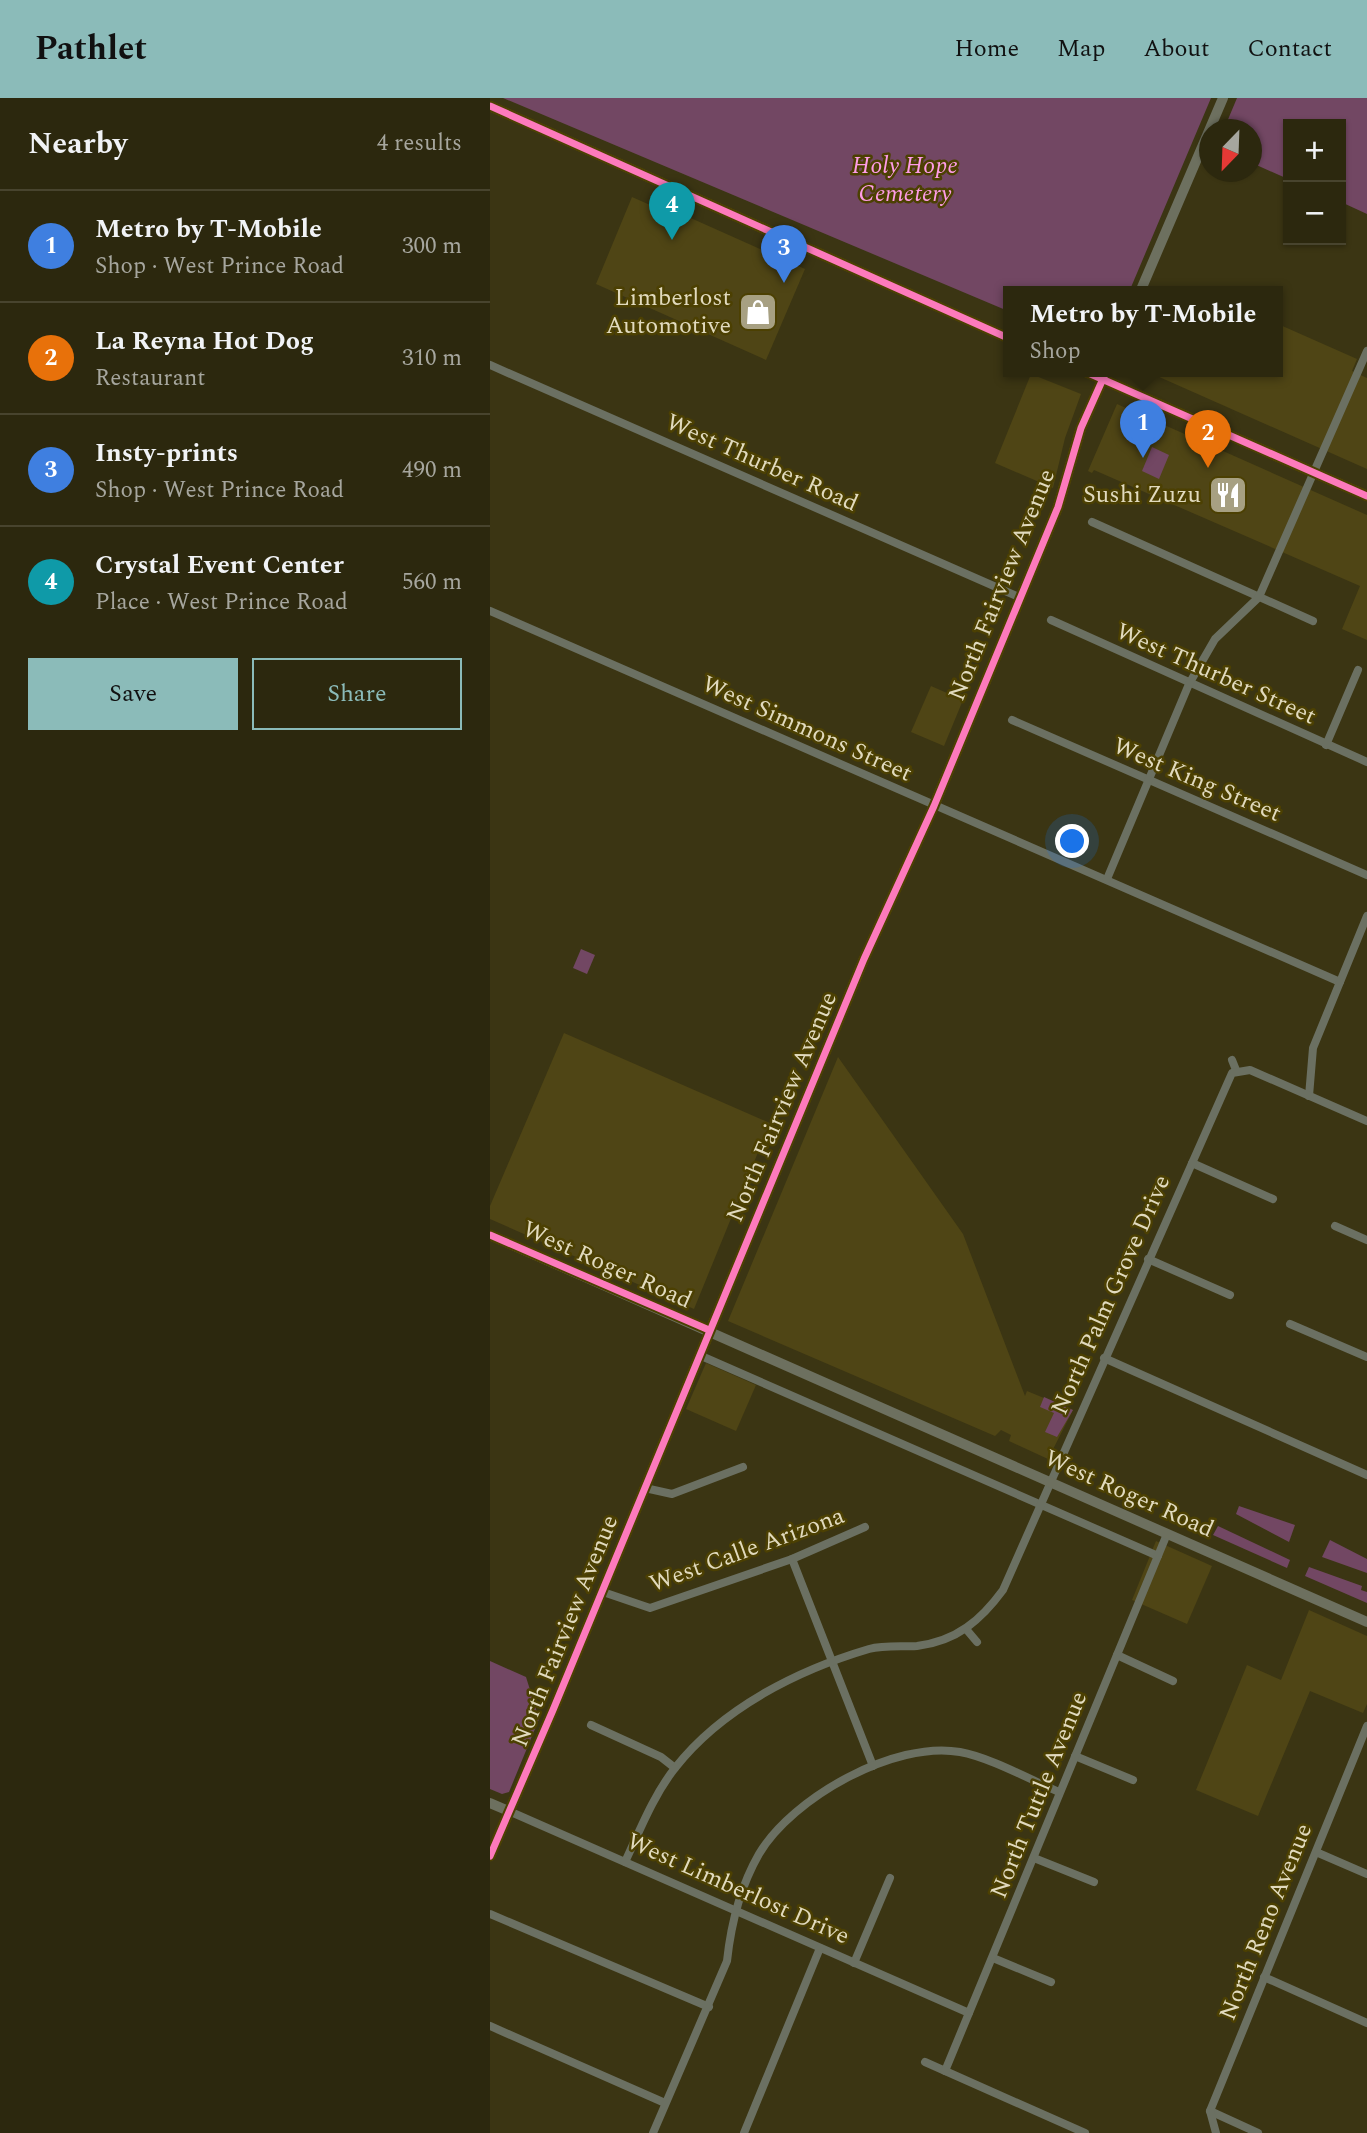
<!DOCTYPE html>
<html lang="en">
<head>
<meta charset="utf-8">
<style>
  body { margin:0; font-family:Spectral,serif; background:#38341c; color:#f1f3f6 }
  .controls { position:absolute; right:21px; top:21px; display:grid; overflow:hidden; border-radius:0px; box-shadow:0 2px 5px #0004 }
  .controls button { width:63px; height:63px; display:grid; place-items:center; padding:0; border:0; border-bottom:2px solid #48442e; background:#2c280e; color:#f1f3f6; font:35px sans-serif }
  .compass { position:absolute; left:709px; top:21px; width:63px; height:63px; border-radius:50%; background:#2c280e; box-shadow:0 2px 5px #0004; rotate:203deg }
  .you { position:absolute; left:583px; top:744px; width:24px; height:24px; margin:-18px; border:5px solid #fff; border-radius:50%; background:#1a73e8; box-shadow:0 0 0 10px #1a73e833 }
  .badge { display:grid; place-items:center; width:46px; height:46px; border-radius:50%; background:#8bbbb9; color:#fff; font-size:23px; font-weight:700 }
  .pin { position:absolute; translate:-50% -58px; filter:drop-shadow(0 2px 4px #0008) }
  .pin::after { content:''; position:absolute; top:37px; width:24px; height:21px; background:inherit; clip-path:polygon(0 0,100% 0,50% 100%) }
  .popup { position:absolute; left:513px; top:188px; width:280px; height:91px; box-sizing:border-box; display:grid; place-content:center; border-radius:0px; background:#2c280e; filter:drop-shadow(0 2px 5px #0005); font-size:23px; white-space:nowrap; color:#a6a69e }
  .popup b { font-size:26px; color:#f1f3f6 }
  .popup::after { content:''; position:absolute; left:50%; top:100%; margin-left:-14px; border:14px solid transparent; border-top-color:#2c280e }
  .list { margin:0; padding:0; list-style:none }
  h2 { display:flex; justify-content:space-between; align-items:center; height:91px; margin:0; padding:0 28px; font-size:30px }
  h2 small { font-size:23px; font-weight:400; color:#a6a69e }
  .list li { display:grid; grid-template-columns:46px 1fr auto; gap:21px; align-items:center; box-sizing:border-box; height:112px; padding:0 28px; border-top:2px solid #48442e }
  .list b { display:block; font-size:26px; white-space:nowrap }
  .list p { margin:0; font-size:23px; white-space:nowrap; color:#a6a69e }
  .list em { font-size:23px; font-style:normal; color:#a6a69e }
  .actions { display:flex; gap:14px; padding:21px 28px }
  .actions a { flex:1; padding:16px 0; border:2px solid #8bbbb9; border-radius:0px; text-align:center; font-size:24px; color:#8bbbb9 }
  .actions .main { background:#8bbbb9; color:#111 }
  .map { position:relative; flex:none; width:877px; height:2035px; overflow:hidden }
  header { display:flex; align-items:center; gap:42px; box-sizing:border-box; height:98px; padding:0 35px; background:#8bbbb9; color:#111 }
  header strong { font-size:33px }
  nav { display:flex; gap:38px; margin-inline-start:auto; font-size:24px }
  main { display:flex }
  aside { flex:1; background:#2c280e }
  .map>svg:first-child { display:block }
</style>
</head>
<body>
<header>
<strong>Pathlet</strong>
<nav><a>Home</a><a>Map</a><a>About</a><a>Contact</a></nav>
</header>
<main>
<aside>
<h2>Nearby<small>4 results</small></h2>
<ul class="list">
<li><span class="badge" style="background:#3f7fe0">1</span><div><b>Metro by T-Mobile</b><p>Shop · West Prince Road</p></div><em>300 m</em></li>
<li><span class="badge" style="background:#e8710a">2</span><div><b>La Reyna Hot Dog</b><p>Restaurant</p></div><em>310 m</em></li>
<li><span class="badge" style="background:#3f7fe0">3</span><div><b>Insty-prints</b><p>Shop · West Prince Road</p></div><em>490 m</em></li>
<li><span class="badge" style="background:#0f9aa8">4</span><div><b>Crystal Event Center</b><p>Place · West Prince Road</p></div><em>560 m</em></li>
</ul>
<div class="actions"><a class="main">Save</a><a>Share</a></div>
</aside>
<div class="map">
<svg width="877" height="2035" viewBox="0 0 877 2035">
  <rect width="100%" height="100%" fill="#3b3513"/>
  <g fill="#4f4515">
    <polygon points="142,99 183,117 185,113 315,171 276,262 106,186"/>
    <polygon points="788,226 867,261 862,273 877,280 877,371 658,274 788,274"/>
    <polygon points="541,276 591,296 575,340 563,390 505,365"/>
    <polygon points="627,306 877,417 877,542 852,531 870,488 604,372 602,375 598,373"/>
    <polygon points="441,588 473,602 454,648 421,634"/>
    <polygon points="74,935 280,1025 204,1211 0,1121 0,1108"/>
    <polygon points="348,959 473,1136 535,1298 537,1293 583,1312 558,1361 519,1343 521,1337 511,1332 505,1338 238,1223"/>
    <polygon points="216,1265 266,1287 246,1333 196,1311"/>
    <polygon points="666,1443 722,1468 697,1526 642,1502"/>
    <polygon points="819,1512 877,1538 877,1606 873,1615 820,1593 768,1718 706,1692 757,1567 791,1582"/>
  </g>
  <g fill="#724763">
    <polygon points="13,0 721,0 639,194 518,194 518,213"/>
    <polygon points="747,0 877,0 877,116 851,104 851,26 798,26 798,81 762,65 762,32 734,31"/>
    <polygon points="662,349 679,357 669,381 652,373"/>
    <polygon points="91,851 105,857 97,876 83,870"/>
    <polygon points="554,1299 583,1312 567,1339 555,1334 564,1315 550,1309"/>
    <polygon points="749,1408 805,1427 799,1444 746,1416"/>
    <polygon points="728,1428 800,1462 797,1470 723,1437"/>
    <polygon points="840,1442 877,1461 877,1475 832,1459"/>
    <polygon points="819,1469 872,1488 871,1492 877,1494 877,1505 815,1478"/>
    <polygon points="0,1563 36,1579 49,1621 19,1694 12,1696 0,1691"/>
  </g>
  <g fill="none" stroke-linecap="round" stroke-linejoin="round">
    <g stroke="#6b7062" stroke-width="8">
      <polyline points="0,267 529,499"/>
      <polyline points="602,424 823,523"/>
      <polyline points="0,513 850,884"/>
      <polyline points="561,522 877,664"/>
      <polyline points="522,622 877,777"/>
      <polyline points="836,647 868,572"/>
      <polyline points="617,781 699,586 725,541 769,499 877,253"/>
      <polyline points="742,962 746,972"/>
      <polyline points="819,998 823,950 877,818"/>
      <polyline points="702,1065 783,1101"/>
      <polyline points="845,1128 877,1142"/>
      <polyline points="658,1161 740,1197"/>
      <polyline points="800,1226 877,1259"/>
      <polyline points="209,1257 668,1458"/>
      <polyline points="614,1260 877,1377"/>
      <polyline points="155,1390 182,1396 253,1369"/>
      <polyline points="302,1461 383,1668"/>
      <polyline points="113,1494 160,1510 302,1461 375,1429"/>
      <polyline points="476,1531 487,1544"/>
      <polyline points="627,1557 683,1583"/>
      <polyline points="101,1627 171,1659 185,1670"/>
      <polyline points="585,1658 643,1682"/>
      <polyline points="21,1714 479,1915"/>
      <polyline points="826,1754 877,1776"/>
      <polyline points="544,1760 604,1784"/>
      <path d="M135 1764C150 1732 163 1698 185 1670 232 1610 308 1572 379 1551 394 1547 411 1549 427 1548 467 1543 491 1522 513 1492L742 975 760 972 877 1023"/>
      <polyline points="0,1816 219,1909"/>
      <polyline points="503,1860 561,1884"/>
      <polyline points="364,1865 400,1780"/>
      <polyline points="774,1879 877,1925"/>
      <polyline points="0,1928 175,2005"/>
      <polyline points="435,1964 595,2035"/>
      <polyline points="455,1973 677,1436"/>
      <polyline points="720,2013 768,2035"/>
      <path d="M163 2035 237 1863C241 1826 250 1789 269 1756 302 1700 405 1642 470 1654 499 1659 541 1682 569 1694"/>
      <polyline points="254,2035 330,1850"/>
      <polyline points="726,2035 720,2013 877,1628"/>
    </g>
    <g stroke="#6d705f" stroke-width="10">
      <polyline points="0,8 518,240"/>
      <polyline points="650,194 733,0"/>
      <polyline points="596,274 877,398"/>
      <polyline points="0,1137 877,1524"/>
      <polyline points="0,1705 21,1714"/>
      <polyline points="0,1758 63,1612 374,861 444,708 568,409 591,330 616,274"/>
    </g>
    <defs>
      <g id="cycleway">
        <polyline points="0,8 518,240"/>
        <polyline points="596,274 877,398"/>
        <polyline points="0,1137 219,1232"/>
        <polyline points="0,1758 63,1612 374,861 444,708 568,409 591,330 616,274"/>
      </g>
    </defs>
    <use href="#cycleway" stroke="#4c4002" stroke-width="11"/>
    <use href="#cycleway" stroke="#fd7abc" stroke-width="7"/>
  </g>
  <defs>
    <symbol id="shop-square" viewBox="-11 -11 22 22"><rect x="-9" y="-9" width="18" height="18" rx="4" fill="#a7a082" stroke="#4c4002"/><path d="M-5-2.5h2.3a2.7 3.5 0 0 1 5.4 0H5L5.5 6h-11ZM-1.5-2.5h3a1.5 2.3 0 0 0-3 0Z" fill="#fff"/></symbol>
    <symbol id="restaurant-square" viewBox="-11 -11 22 22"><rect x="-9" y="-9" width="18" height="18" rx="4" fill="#a7a082" stroke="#4c4002"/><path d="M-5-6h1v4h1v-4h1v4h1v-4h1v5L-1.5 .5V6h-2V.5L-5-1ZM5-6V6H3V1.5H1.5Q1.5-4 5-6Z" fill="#fff"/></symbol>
  </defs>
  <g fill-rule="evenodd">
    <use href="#shop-square" x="246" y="192" width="44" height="44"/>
    <use href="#restaurant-square" x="716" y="375" width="44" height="44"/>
  </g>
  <g text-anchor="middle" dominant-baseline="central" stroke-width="5" stroke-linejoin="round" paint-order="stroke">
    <g font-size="24" font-style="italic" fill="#fe9ce7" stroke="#4c4002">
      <text x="415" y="68">Holy Hope<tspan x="415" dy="28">Cemetery</tspan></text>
    </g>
    <g font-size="24" fill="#e1dabe" stroke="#4c4002" text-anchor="end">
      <text x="241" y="200">Limberlost<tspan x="241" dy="28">Automotive</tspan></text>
      <text x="711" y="397">Sushi Zuzu</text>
    </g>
    <g font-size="24" fill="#e1dabe" stroke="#4c4002">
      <text transform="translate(272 365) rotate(24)">West Thurber Road</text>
      <text transform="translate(512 487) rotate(-68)">North Fairview Avenue</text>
      <text transform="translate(726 576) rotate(24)">West Thurber Street</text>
      <text transform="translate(317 631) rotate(24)">West Simmons Street</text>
      <text transform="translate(707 682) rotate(23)">West King Street</text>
      <text transform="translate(292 1009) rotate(-67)">North Fairview Avenue</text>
      <text transform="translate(117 1167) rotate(24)">West Roger Road</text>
      <text transform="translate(621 1197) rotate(-66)">North Palm Grove Drive</text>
      <text transform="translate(639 1396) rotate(24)">West Roger Road</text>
      <text transform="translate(257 1452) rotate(-20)">West Calle Arizona</text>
      <text transform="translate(75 1533) rotate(-68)">North Fairview Avenue</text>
      <text transform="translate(549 1697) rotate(-68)">North Tuttle Avenue</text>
      <text transform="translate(248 1791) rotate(24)">West Limberlost Drive</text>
      <text transform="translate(776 1824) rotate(-68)">North Reno Avenue</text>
    </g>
  </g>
</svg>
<div class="controls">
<button>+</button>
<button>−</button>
</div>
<svg class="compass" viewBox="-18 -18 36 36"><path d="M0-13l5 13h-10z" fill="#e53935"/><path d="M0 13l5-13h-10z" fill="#a6a69e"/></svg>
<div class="you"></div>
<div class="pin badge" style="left:653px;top:360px;background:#3f7fe0">1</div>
<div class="popup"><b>Metro by T-Mobile</b>Shop</div>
<div class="pin badge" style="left:718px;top:370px;background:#e8710a">2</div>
<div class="pin badge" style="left:294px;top:185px;background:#3f7fe0">3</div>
<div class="pin badge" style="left:182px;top:142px;background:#0f9aa8">4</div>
</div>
</main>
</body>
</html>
